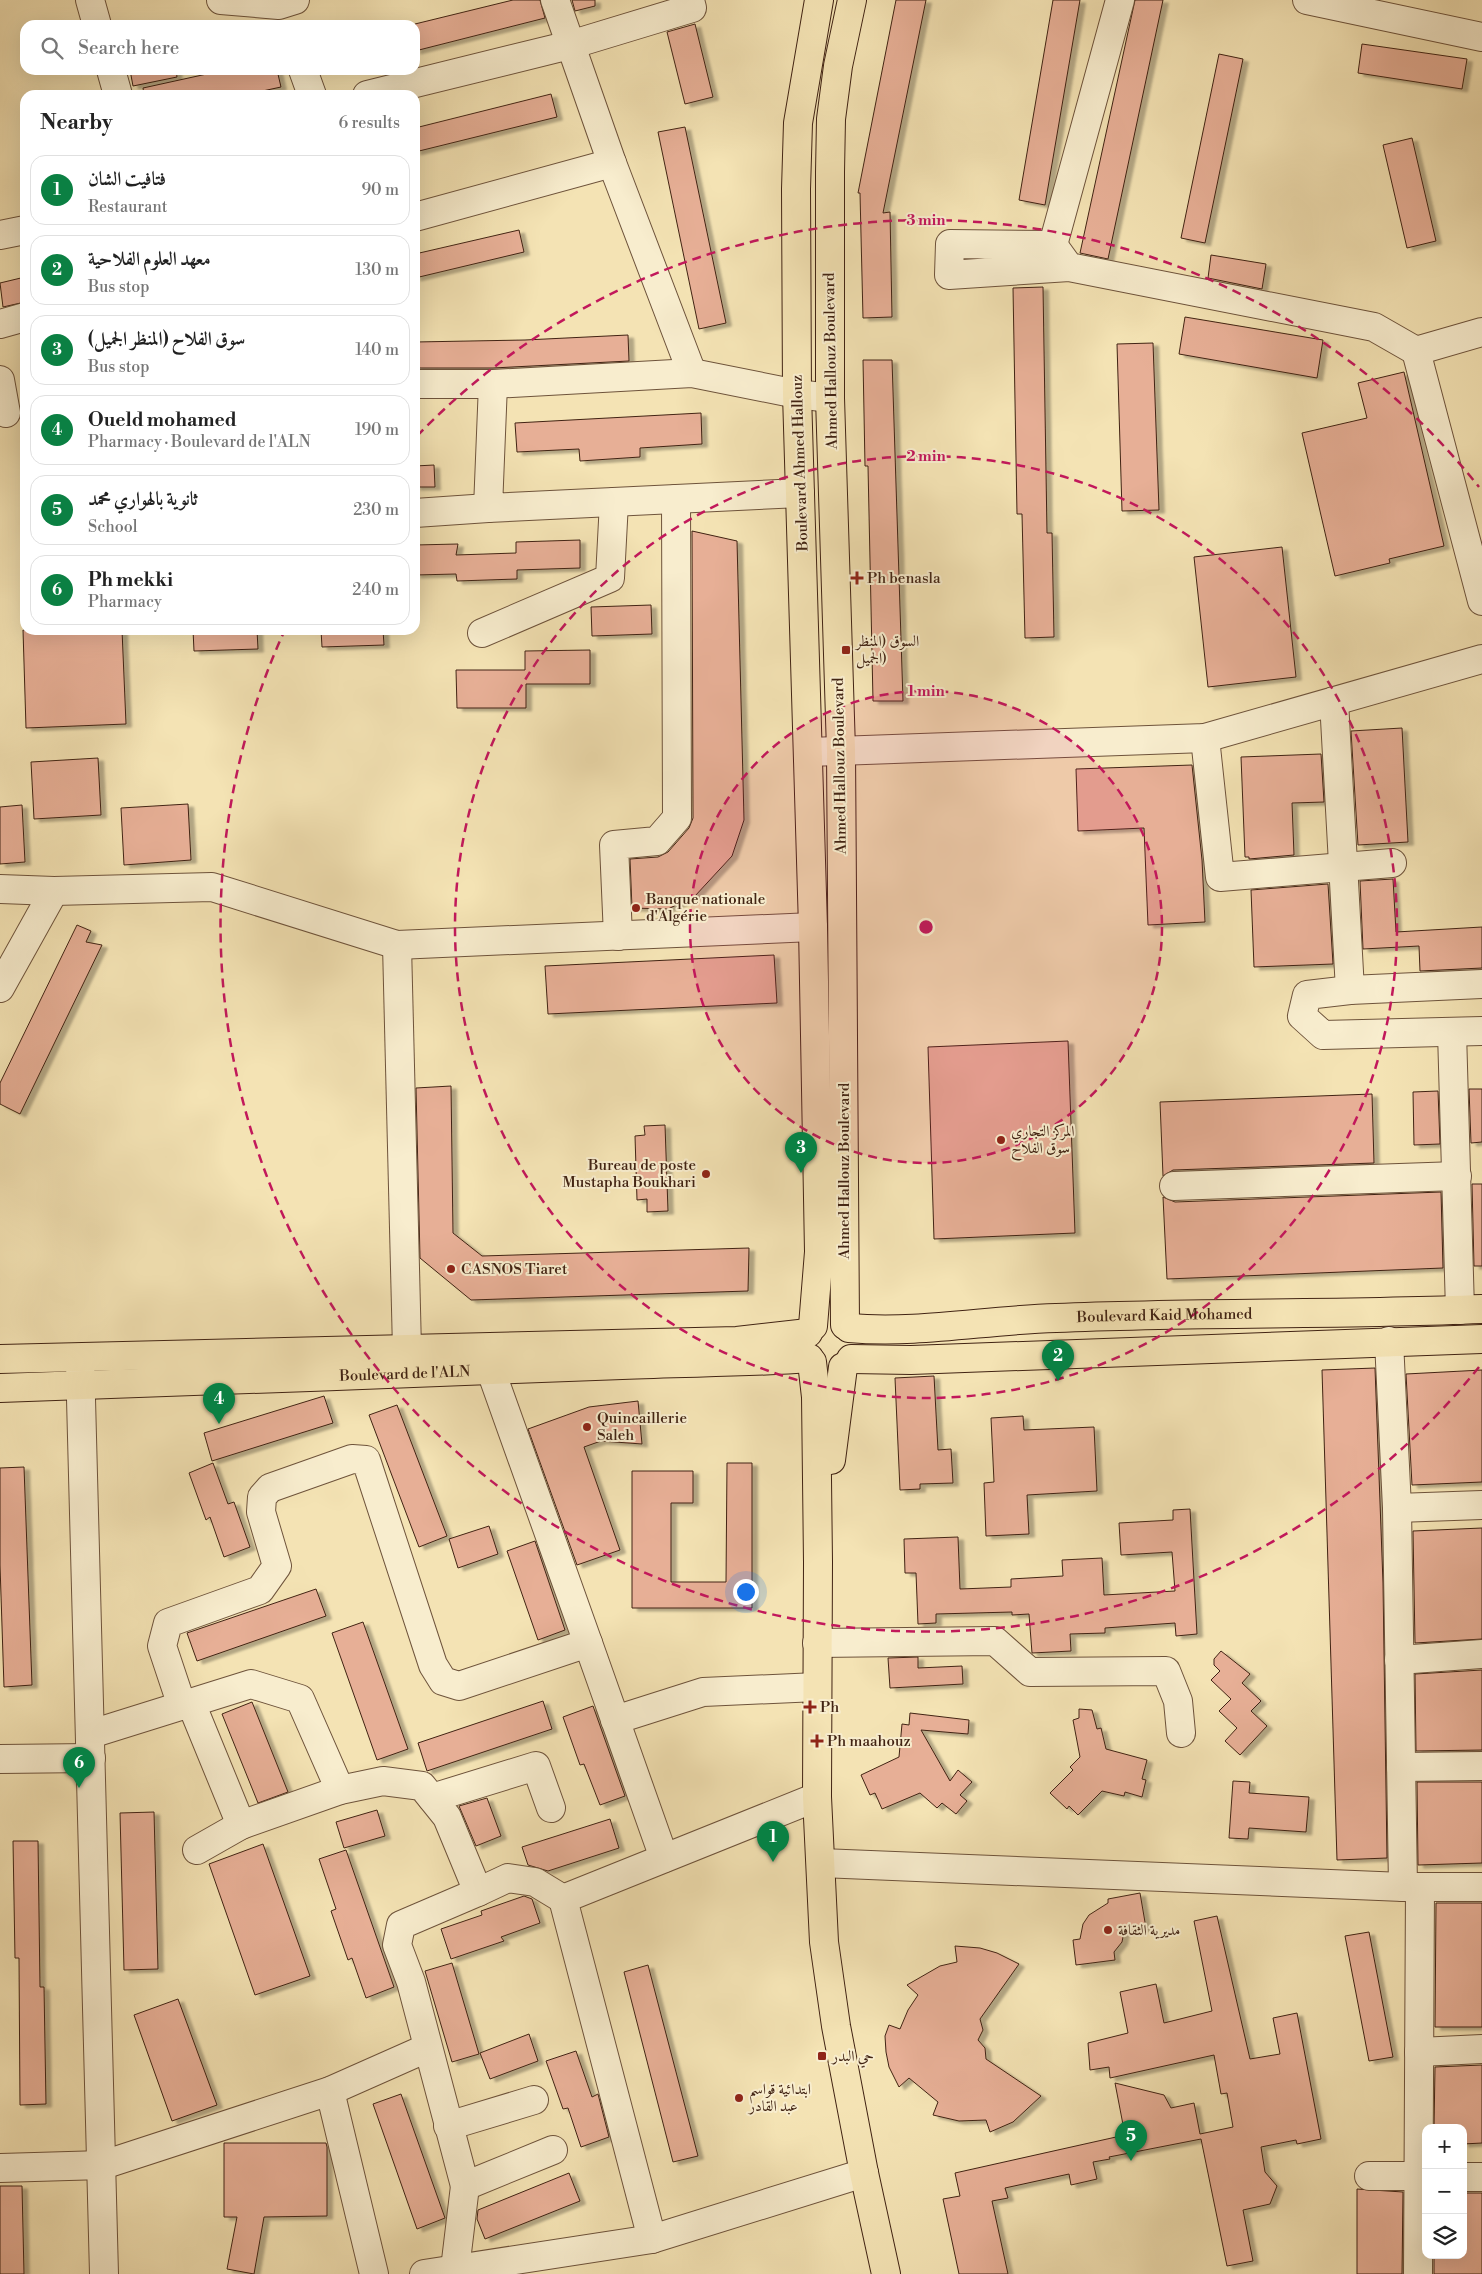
<!DOCTYPE html>
<html lang="en">
<head>
<meta charset="utf-8">
<style>
  body { margin:0; font-family:"Libre Bodoni",Amiri,serif; background:#f6f6f6; color:#222 }
  .controls { position:absolute; right:15px; bottom:15px; display:grid; overflow:hidden; border-radius:10px; box-shadow:0 5px 20px #0002 }
  .controls button { width:45px; height:45px; display:grid; place-items:center; padding:0; border:0; border-bottom:1px solid #e0e0e0; background:#fff; color:#222; font:25px sans-serif }
  .you { position:absolute; left:745px; top:1591px; width:18px; height:18px; margin:-12px; border:4px solid #fff; border-radius:50%; background:#1a73e8; box-shadow:0 0 0 8px #1a73e833 }
  .badge { display:grid; place-items:center; width:32px; height:32px; border-radius:50%; background:#0b8043; color:#fff; font-size:16px; font-weight:700 }
  .pin { position:absolute; translate:-50% -41px; filter:drop-shadow(0 1px 2px #0008) }
  .pin::after { content:''; position:absolute; top:26px; width:18px; height:15px; background:inherit; clip-path:polygon(0 0,100% 0,50% 100%) }
  .list { margin:0; padding:0; list-style:none }
  h2 { display:flex; justify-content:space-between; align-items:center; height:65px; margin:0; padding:0 20px; font-size:21px }
  h2 small { font-size:16px; font-weight:400; color:#767676 }
  .list li { display:grid; grid-template-columns:32px 1fr auto; gap:15px; align-items:center; box-sizing:border-box; height:70px; margin:0 10px 10px; padding:0 10px; border:1px solid #e0e0e0; border-radius:15px }
  .list b { display:block; font-size:19px; white-space:nowrap }
  .list p { margin:0; font-size:16px; white-space:nowrap; color:#767676 }
  .list em { font-size:16px; font-style:normal; color:#767676 }
  .icon { flex:none; width:28px; height:28px; fill:none; stroke:currentColor; stroke-width:2; stroke-linecap:round; stroke-linejoin:round }
  .map { position:relative; flex:none; width:1482px; height:2274px; overflow:hidden }
  .search { position:absolute; background:#fff; box-shadow:0 5px 20px #0002; left:20px; top:20px; width:400px; height:55px; display:flex; align-items:center; gap:12px; box-sizing:border-box; padding:0 18px; border-radius:15px; color:#767676; font-size:19px }
  .panel { position:absolute; background:#fff; box-shadow:0 5px 20px #0002; left:20px; top:90px; width:400px; height:545px; border-radius:15px }
  .map>svg:first-child { display:block }
</style>
</head>
<body>
<div class="map">
<svg width="1482" height="2274" viewBox="0 0 1482 2274">
  <defs>
    <filter id="shadow"><feDropShadow dx="5.5" dy="3" stdDeviation="1" flood-color="#0004"/></filter>
  </defs>
  <rect width="100%" height="100%" fill="#f4e3b4"/>
  <filter id="stains"><feTurbulence type="fractalNoise" baseFrequency=".004" numOctaves="4"/><feColorMatrix values="0 0 0 0 .2 0 0 0 0 .09 0 0 0 0 .02 0 0 0 .5 -.17"/></filter>
  <radialGradient id="worn" r=".72"><stop offset=".6" stop-color="#630" stop-opacity="0"/><stop offset="1" stop-color="#630" stop-opacity=".3"/></radialGradient>
  <g fill="#e7af96" stroke="#412313" filter="url(#shadow)">
    <polygon points="513,0 540,0 545,18 415,51 415,24"/>
    <polygon points="572,0 595,0 595,6 575,11"/>
    <polygon points="896,0 926,0 883,213 890,212 892,317 863,318 860,193 858,193"/>
    <polygon points="1053,0 1080,0 1045,205 1019,200"/>
    <polygon points="1135,0 1163,0 1108,259 1080,253"/>
    <polygon points="695,24 713,97 685,104 667,32"/>
    <polygon points="1362,44 1467,59 1462,89 1358,73"/>
    <polygon points="1219,54 1243,59 1205,243 1181,238"/>
    <polygon points="130,70 176,70 177,77 133,86"/>
    <polygon points="225,70 277,70 281,87 244,95 144,95 143,88"/>
    <polygon points="551,94 557,117 415,152 415,128"/>
    <polygon points="685,127 726,323 699,329 658,132"/>
    <polygon points="1412,138 1436,241 1407,248 1383,145"/>
    <polygon points="519,230 524,252 415,278 415,254"/>
    <polygon points="1211,255 1266,264 1262,289 1208,278"/>
    <polygon points="25,277 25,302 3,307 0,283"/>
    <polygon points="1043,287 1047,533 1052,533 1054,637 1025,638 1022,514 1017,514 1013,288"/>
    <polygon points="1185,317 1323,340 1317,378 1179,354"/>
    <polygon points="628,335 629,361 493,368 415,368 415,342 525,340"/>
    <polygon points="1153,343 1159,510 1122,511 1117,344"/>
    <polygon points="863,360 892,360 903,701 873,701 868,466 865,466"/>
    <polygon points="1404,372 1444,546 1389,559 1390,563 1335,576 1302,433 1367,418 1358,383"/>
    <polygon points="701,413 702,444 640,448 640,457 580,461 579,449 517,452 515,423"/>
    <polygon points="434,465 435,487 415,487 415,466"/>
    <polygon points="692,531 737,541 744,820 732,856 695,896 668,909 632,908 630,859 658,857 668,852 689,828 693,818"/>
    <polygon points="580,540 580,568 517,570 517,579 457,581 456,574 415,575 415,545 458,544 456,555 516,553 516,542"/>
    <polygon points="1282,547 1296,677 1208,687 1194,557"/>
    <polygon points="651,605 652,634 592,636 591,607"/>
    <polygon points="23,630 122,630 126,724 26,728"/>
    <polygon points="193,630 257,630 258,649 194,651"/>
    <polygon points="321,630 383,630 384,645 322,647"/>
    <polygon points="590,650 590,684 526,684 526,708 457,708 456,670 525,670 525,651"/>
    <polygon points="1402,728 1408,842 1358,845 1351,731"/>
    <polygon points="1321,754 1324,802 1292,803 1294,855 1249,859 1249,857 1245,857 1241,757"/>
    <polygon points="98,758 101,815 34,819 31,762"/>
    <polygon points="1192,765 1202,860 1205,922 1148,925 1144,828 1078,831 1076,769"/>
    <polygon points="188,804 191,860 124,865 121,808"/>
    <polygon points="22,805 25,862 0,864 0,807"/>
    <polygon points="1393,879 1396,932 1482,927 1482,968 1420,971 1419,946 1363,949 1360,881"/>
    <polygon points="1328,884 1333,964 1254,967 1251,890"/>
    <polygon points="77,925 91,931 86,942 102,945 20,1114 0,1104 0,1083"/>
    <polygon points="774,955 777,1003 548,1014 545,966"/>
    <polygon points="1068,1041 1075,1233 934,1239 928,1047"/>
    <polygon points="451,1086 453,1233 482,1256 749,1248 748,1291 471,1300 420,1258 416,1088"/>
    <polygon points="1469,1089 1482,1089 1482,1142 1471,1143"/>
    <polygon points="1438,1091 1440,1144 1414,1145 1413,1092"/>
    <polygon points="1372,1094 1374,1163 1173,1170 1163,1176 1160,1102"/>
    <polygon points="665,1125 668,1211 647,1212 647,1199 637,1200 635,1136 645,1135 644,1126"/>
    <polygon points="1472,1184 1482,1184 1482,1266 1474,1266"/>
    <polygon points="1441,1192 1443,1268 1167,1279 1163,1197 1175,1202"/>
    <polygon points="1375,1368 1383,1583 1387,1858 1337,1860 1322,1370"/>
    <polygon points="1482,1370 1482,1482 1412,1485 1406,1374"/>
    <polygon points="934,1376 938,1450 951,1449 953,1483 920,1484 920,1489 900,1490 895,1378"/>
    <polygon points="324,1396 333,1423 212,1461 204,1433"/>
    <polygon points="638,1401 642,1444 601,1441 584,1447 620,1550 577,1565 528,1429 589,1407"/>
    <polygon points="397,1405 447,1536 419,1547 369,1415"/>
    <polygon points="1023,1416 1024,1430 1094,1427 1097,1491 1027,1495 1029,1534 986,1536 984,1483 994,1482 991,1418"/>
    <polygon points="213,1463 228,1504 234,1502 250,1547 224,1557 210,1517 206,1520 189,1473"/>
    <polygon points="727,1463 752,1463 752,1608 632,1608 632,1471 693,1471 693,1503 671,1503 671,1582 726,1582"/>
    <polygon points="24,1467 32,1685 4,1687 0,1565 0,1468"/>
    <polygon points="1190,1509 1197,1634 1176,1636 1175,1623 1105,1628 1105,1633 1070,1634 1071,1651 1032,1653 1029,1614 1012,1615 1012,1612 936,1614 936,1623 918,1624 916,1573 905,1573 904,1539 958,1537 960,1589 1011,1587 1011,1579 1063,1576 1062,1560 1102,1558 1104,1595 1175,1591 1172,1552 1121,1555 1119,1523 1173,1520 1173,1510"/>
    <polygon points="489,1526 498,1554 458,1568 449,1539"/>
    <polygon points="1482,1528 1482,1639 1415,1643 1413,1531"/>
    <polygon points="535,1541 565,1630 538,1640 507,1551"/>
    <polygon points="316,1589 326,1616 197,1661 187,1633"/>
    <polygon points="363,1622 408,1749 377,1760 332,1633"/>
    <polygon points="1221,1651 1250,1674 1242,1683 1261,1701 1251,1711 1267,1726 1240,1755 1225,1741 1237,1728 1219,1711 1231,1699 1211,1680 1220,1671 1214,1665 1214,1659"/>
    <polygon points="918,1657 918,1668 962,1666 963,1684 890,1688 888,1658"/>
    <polygon points="1482,1670 1482,1750 1416,1751 1415,1674"/>
    <polygon points="543,1701 552,1729 427,1771 418,1743"/>
    <polygon points="252,1702 288,1792 258,1803 222,1714"/>
    <polygon points="593,1706 625,1796 600,1805 584,1764 580,1765 563,1717"/>
    <polygon points="1079,1709 1092,1710 1097,1729 1101,1728 1106,1749 1147,1760 1142,1779 1146,1780 1142,1797 1125,1792 1124,1796 1102,1791 1078,1815 1069,1806 1067,1809 1050,1793 1073,1770 1070,1767 1080,1757 1073,1720 1079,1718"/>
    <polygon points="910,1713 969,1720 968,1734 921,1730 950,1781 958,1770 972,1782 960,1795 967,1801 956,1814 942,1803 937,1808 920,1793 882,1809 875,1793 870,1795 861,1775 899,1757 902,1724 909,1725"/>
    <polygon points="1233,1781 1250,1782 1249,1793 1309,1797 1306,1832 1249,1828 1248,1839 1229,1838"/>
    <polygon points="1417,1782 1482,1782 1482,1863 1418,1865"/>
    <polygon points="487,1798 501,1836 476,1846 459,1806"/>
    <polygon points="377,1810 385,1836 344,1848 336,1822"/>
    <polygon points="154,1812 158,1969 124,1970 120,1813"/>
    <polygon points="610,1819 619,1848 548,1871 528,1865 522,1847"/>
    <polygon points="13,1841 38,1841 40,1987 44,1987 46,2104 20,2105 19,1958 15,1958"/>
    <polygon points="263,1844 310,1976 255,1995 209,1864"/>
    <polygon points="346,1850 394,1987 366,1998 352,1958 348,1960 331,1911 336,1909 319,1859"/>
    <polygon points="1140,1893 1146,1928 1124,1932 1122,1942 1114,1952 1115,1960 1076,1965 1073,1940 1080,1939 1083,1924 1089,1915 1108,1903 1108,1899"/>
    <polygon points="524,1896 532,1899 540,1923 501,1937 504,1941 451,1959 441,1929 482,1915 481,1911"/>
    <polygon points="1436,1903 1482,1903 1482,2027 1435,2027"/>
    <polygon points="1217,1916 1250,2059 1280,2054 1273,2018 1297,2013 1321,2139 1297,2144 1296,2140 1261,2147 1265,2172 1277,2186 1270,2204 1243,2210 1253,2261 1227,2266 1201,2139 1109,2157 1110,2159 1093,2162 1097,2179 1071,2185 1069,2174 1005,2188 1008,2198 992,2201 1008,2274 959,2274 943,2199 960,2196 955,2173 1125,2135 1115,2083 1164,2095 1171,2108 1194,2103 1200,2134 1233,2127 1227,2093 1221,2094 1214,2055 1110,2078 1109,2067 1090,2070 1088,2043 1128,2033 1120,1992 1156,1984 1164,2023 1212,2011 1194,1921"/>
    <polygon points="1369,1932 1393,2057 1369,2061 1345,1936"/>
    <polygon points="955,1946 980,1948 997,1953 1019,1964 980,2019 983,2030 978,2040 985,2048 986,2059 1041,2096 1013,2122 990,2132 986,2120 959,2121 933,2115 938,2102 909,2078 899,2087 889,2067 886,2052 885,2036 889,2025 900,2029 908,2010 918,1995 907,1985 940,1966 957,1962"/>
    <polygon points="452,1963 479,2054 452,2062 425,1971"/>
    <polygon points="648,1965 698,2156 673,2162 624,1972"/>
    <polygon points="178,1999 217,2105 172,2121 134,2015"/>
    <polygon points="529,2034 538,2061 490,2079 480,2053"/>
    <polygon points="576,2051 592,2097 598,2094 609,2137 581,2147 568,2108 563,2109 546,2061"/>
    <polygon points="1482,2065 1482,2143 1463,2144 1463,2128 1434,2128 1435,2067"/>
    <polygon points="401,2094 445,2218 417,2229 373,2104"/>
    <polygon points="224,2143 326,2143 327,2147 327,2216 264,2217 254,2274 227,2269 237,2217 224,2217"/>
    <polygon points="569,2173 580,2201 485,2239 477,2219 478,2210"/>
    <polygon points="0,2186 22,2186 24,2274 0,2274"/>
    <polygon points="1357,2189 1403,2192 1402,2274 1357,2274"/>
    <polygon points="1463,2193 1482,2193 1482,2274 1434,2274 1434,2255 1463,2255"/>
  </g>
  <g fill="none" stroke-linecap="round" stroke-linejoin="round">
    <defs>
      <g id="minor">
        <polyline points="90,0 97,25"/>
        <polyline points="221,0 279,5 295,0"/>
        <polyline points="555,0 612,163 692,373"/>
        <polyline points="1307,0 1482,37"/>
        <polyline points="111,70 118,95"/>
        <polyline points="303,70 312,95"/>
        <polyline points="367,95 570,45 692,8 690,0"/>
        <polyline points="415,217 612,163"/>
        <polyline points="0,235 25,230"/>
        <polyline points="1053,245 1120,0"/>
        <polyline points="1069,267 1053,245 950,244 949,275 1069,267 1374,327 1416,351 1482,332"/>
        <polyline points="0,324 25,317"/>
        <polyline points="1416,351 1482,601"/>
        <polyline points="0,380 6,413"/>
        <polyline points="415,384 493,384 692,373 797,394 830,398"/>
        <polyline points="493,384 488,508 800,493"/>
        <polyline points="415,513 488,508"/>
        <polyline points="482,633 610,578 614,502"/>
        <polyline points="1334,701 1350,990"/>
        <polyline points="1205,738 1220,877 1392,863"/>
        <polyline points="809,752 1205,738 1482,659"/>
        <polyline points="0,889 54,891 212,887 397,945 813,927"/>
        <polyline points="618,936 614,845 657,841 677,818 676,499"/>
        <polyline points="397,945 407,1349"/>
        <polyline points="1482,984 1350,990 1307,995 1302,1016 1323,1035 1482,1031"/>
        <polyline points="0,988 54,891"/>
        <polyline points="1452,1032 1460,1310"/>
        <polyline points="1174,1186 1457,1176"/>
        <polyline points="1389,1341 1397,1508 1403,1887"/>
        <polyline points="80,1361 104,2274"/>
        <polyline points="491,1371 588,1643"/>
        <polyline points="1397,1508 1482,1505"/>
        <polyline points="817,1643 995,1641 1030,1672 1166,1671 1178,1701 1181,1733"/>
        <polyline points="1399,1660 1482,1654"/>
        <polyline points="191,1703 241,1825"/>
        <polyline points="182,1706 162,1646 168,1623 260,1590 277,1566 261,1512 262,1497 270,1488 352,1459 366,1460 433,1665 443,1681 459,1686 588,1643 664,1858"/>
        <polyline points="615,1720 703,1692 817,1687"/>
        <polyline points="91,1734 251,1684 300,1699 340,1790"/>
        <polyline points="0,1759 91,1758"/>
        <polyline points="1401,1767 1482,1766"/>
        <polyline points="432,1798 536,1766 551,1808"/>
        <polyline points="197,1850 241,1825 340,1790 383,1781 422,1786 447,1817 478,1892 401,1925 397,1945 411,1982 465,2186 553,2150"/>
        <polyline points="821,1863 1403,1887 1482,1887"/>
        <polyline points="478,1892 508,1878 535,1882 563,1899"/>
        <polyline points="1419,2052 1482,2049"/>
        <polyline points="330,2091 374,2274"/>
        <polyline points="448,2126 534,2100"/>
        <polyline points="0,2168 103,2165 330,2091 427,2048"/>
        <polyline points="1369,2176 1426,2176"/>
        <polyline points="1463,2177 1482,2177"/>
        <polyline points="652,2239 563,1899 817,1797"/>
        <polyline points="455,2269 465,2186"/>
        <polyline points="424,2274 652,2239 864,2173"/>
        <polyline points="1418,2274 1420,1887"/>
      </g>
      <g id="major">
        <polyline points="845,1325 841,750 830,398 830,172 831,119 838,66 852,0"/>
        <polyline points="813,1326 819,1252 813,927 797,394 796,189 798,123 819,0"/>
        <path id="s1" d="M849 1328C918 1334 986 1320 1056 1318 1198 1312 1340 1315 1482 1309"/>
        <polyline points="0,1359 737,1341 808,1333"/>
        <polyline points="851,1359 911,1360 1482,1339"/>
        <polyline points="812,1362 816,1397 818,1562 817,1797 824,1942 836,2026 864,2173 886,2274"/>
        <path id="s2" d="M0 1388C207 1380 415 1374 622 1365 684 1362 747 1363 809 1358"/>
        <polyline points="831,1460 843,1367"/>
      </g>
    </defs>
    <use href="#minor" stroke="#6e533b" stroke-width="30"/>
    <use href="#major" stroke="#412313" stroke-width="30"/>
    <use href="#minor" stroke="#f8edce" stroke-width="28"/>
    <use href="#major" stroke="#f4e3b4" stroke-width="28"/>
  </g>
  <circle cx="926" cy="927" r="236" fill="#c2185b" fill-opacity=".12"/>
  <g fill="none" stroke="#c2185b" stroke-width="2.5" stroke-dasharray="9 6">
    <circle cx="926" cy="927" r="236"/>
    <circle cx="926" cy="927" r="471"/>
    <path d="M1479 1367A707 707 0 0 1 283 634M417 436A707 707 0 0 1 1479 487"/>
  </g>
  <g fill="#8f2418" stroke="#f8edce" stroke-width="2">
    <path d="M854.5 570.5h5v5h5v5h-5v5h-5v-5h-5v-5h5z"/>
    <rect x="841" y="645" width="10" height="10" rx="2.5"/>
    <circle cx="636" cy="908" r="5"/>
    <circle cx="1001" cy="1140" r="5"/>
    <circle cx="706" cy="1174" r="5"/>
    <circle cx="451" cy="1269" r="5"/>
    <circle cx="587" cy="1427" r="5"/>
    <path d="M807.5 1699.5h5v5h5v5h-5v5h-5v-5h-5v-5h5z"/>
    <path d="M814.5 1733.5h5v5h5v5h-5v5h-5v-5h-5v-5h5z"/>
    <circle cx="1108" cy="1930" r="5"/>
    <rect x="817" y="2051" width="10" height="10" rx="2.5"/>
    <circle cx="739" cy="2098" r="5"/>
  </g>
  <g text-anchor="middle" dominant-baseline="central" stroke-width="4" stroke-linejoin="round" paint-order="stroke">
    <g font-size="15" fill="#412313" stroke="#f8edce">
      <text transform="translate(831 361) rotate(-91)">Ahmed Hallouz Boulevard</text>
      <text transform="translate(800 463) rotate(-92)">Boulevard Ahmed Hallouz</text>
      <text transform="translate(840 766) rotate(-91)">Ahmed Hallouz Boulevard</text>
      <text transform="translate(844 1171) rotate(-90)">Ahmed Hallouz Boulevard</text>
      <text stroke="none"><textPath href="#s1" startOffset="316">Boulevard Kaid Mohamed</textPath></text>
      <text stroke="none"><textPath href="#s2" startOffset="405">Boulevard de l'ALN</textPath></text>
    </g>
    <g font-size="15" fill="#412313" stroke="#f8edce" text-anchor="start">
      <text x="867" y="578">Ph benasla</text>
      <text x="856" y="641">السوق (المنظر<tspan x="856" dy="17">الجميل)</tspan></text>
      <text x="646" y="899">Banque nationale<tspan x="646" dy="17">d'Algérie</tspan></text>
      <text x="1011" y="1131">المركز التجاري<tspan x="1011" dy="17">سوق الفلاح</tspan></text>
      <text x="696" y="1165" text-anchor="end">Bureau de poste<tspan x="696" dy="17">Mustapha Boukhari</tspan></text>
      <text x="461" y="1269">CASNOS Tiaret</text>
      <text x="597" y="1418">Quincaillerie<tspan x="597" dy="17">Saleh</tspan></text>
      <text x="820" y="1707">Ph</text>
      <text x="827" y="1741">Ph maahouz</text>
      <text x="1118" y="1930">مديرية الثقافة</text>
      <text x="832" y="2056">حي البدر</text>
      <text x="749" y="2089">ابتدائية قواسم<tspan x="749" dy="17">عبد القادر</tspan></text>
    </g>
  </g>
  <circle cx="926" cy="927" r="8" fill="#c2185b" stroke="#f8edce" stroke-width="2.5"/>
  <g font-size="15" text-anchor="middle" font-weight="bold" fill="#c2185b" stroke="#f8edce" stroke-width="4" stroke-linejoin="round" paint-order="stroke">
    <text x="926" y="225">3 min</text>
    <text x="926" y="461">2 min</text>
    <text x="926" y="696">1 min</text>
  </g>
  <rect width="100%" height="100%" filter="url(#stains)"/>
  <rect width="100%" height="100%" fill="url(#worn)"/>
</svg>
<div class="controls">
<button>+</button>
<button>−</button>
<button><svg class="icon" aria-label="layers" viewBox="0 0 24 24"><path d="M12 4l9 5-9 5-9-5zM3 14l9 5 9-5"/></svg></button>
</div>
<div class="you"></div>
<div class="pin badge" style="left:773px;top:1862px">1</div>
<div class="pin badge" style="left:1058px;top:1381px">2</div>
<div class="pin badge" style="left:801px;top:1173px">3</div>
<div class="pin badge" style="left:219px;top:1424px">4</div>
<div class="pin badge" style="left:1131px;top:2161px">5</div>
<div class="pin badge" style="left:79px;top:1788px">6</div>
<div class="search"><svg class="icon" aria-label="search" viewBox="0 0 24 24"><circle cx="10" cy="10" r="6"/><path d="M15 15l6 6"/></svg>Search here</div>
<section class="panel">
<h2>Nearby<small>6 results</small></h2>
<ul class="list">
<li><span class="badge">1</span><div><b>فتافيت الشان</b><p>Restaurant</p></div><em>90 m</em></li>
<li><span class="badge">2</span><div><b>معهد العلوم الفلاحية</b><p>Bus stop</p></div><em>130 m</em></li>
<li><span class="badge">3</span><div><b>سوق الفلاح (المنظر الجميل)</b><p>Bus stop</p></div><em>140 m</em></li>
<li><span class="badge">4</span><div><b>Oueld mohamed</b><p>Pharmacy · Boulevard de l'ALN</p></div><em>190 m</em></li>
<li><span class="badge">5</span><div><b>ثانوية بالهواري محمد</b><p>School</p></div><em>230 m</em></li>
<li><span class="badge">6</span><div><b>Ph mekki</b><p>Pharmacy</p></div><em>240 m</em></li>
</ul>
</section>
</div>
</body>
</html>
